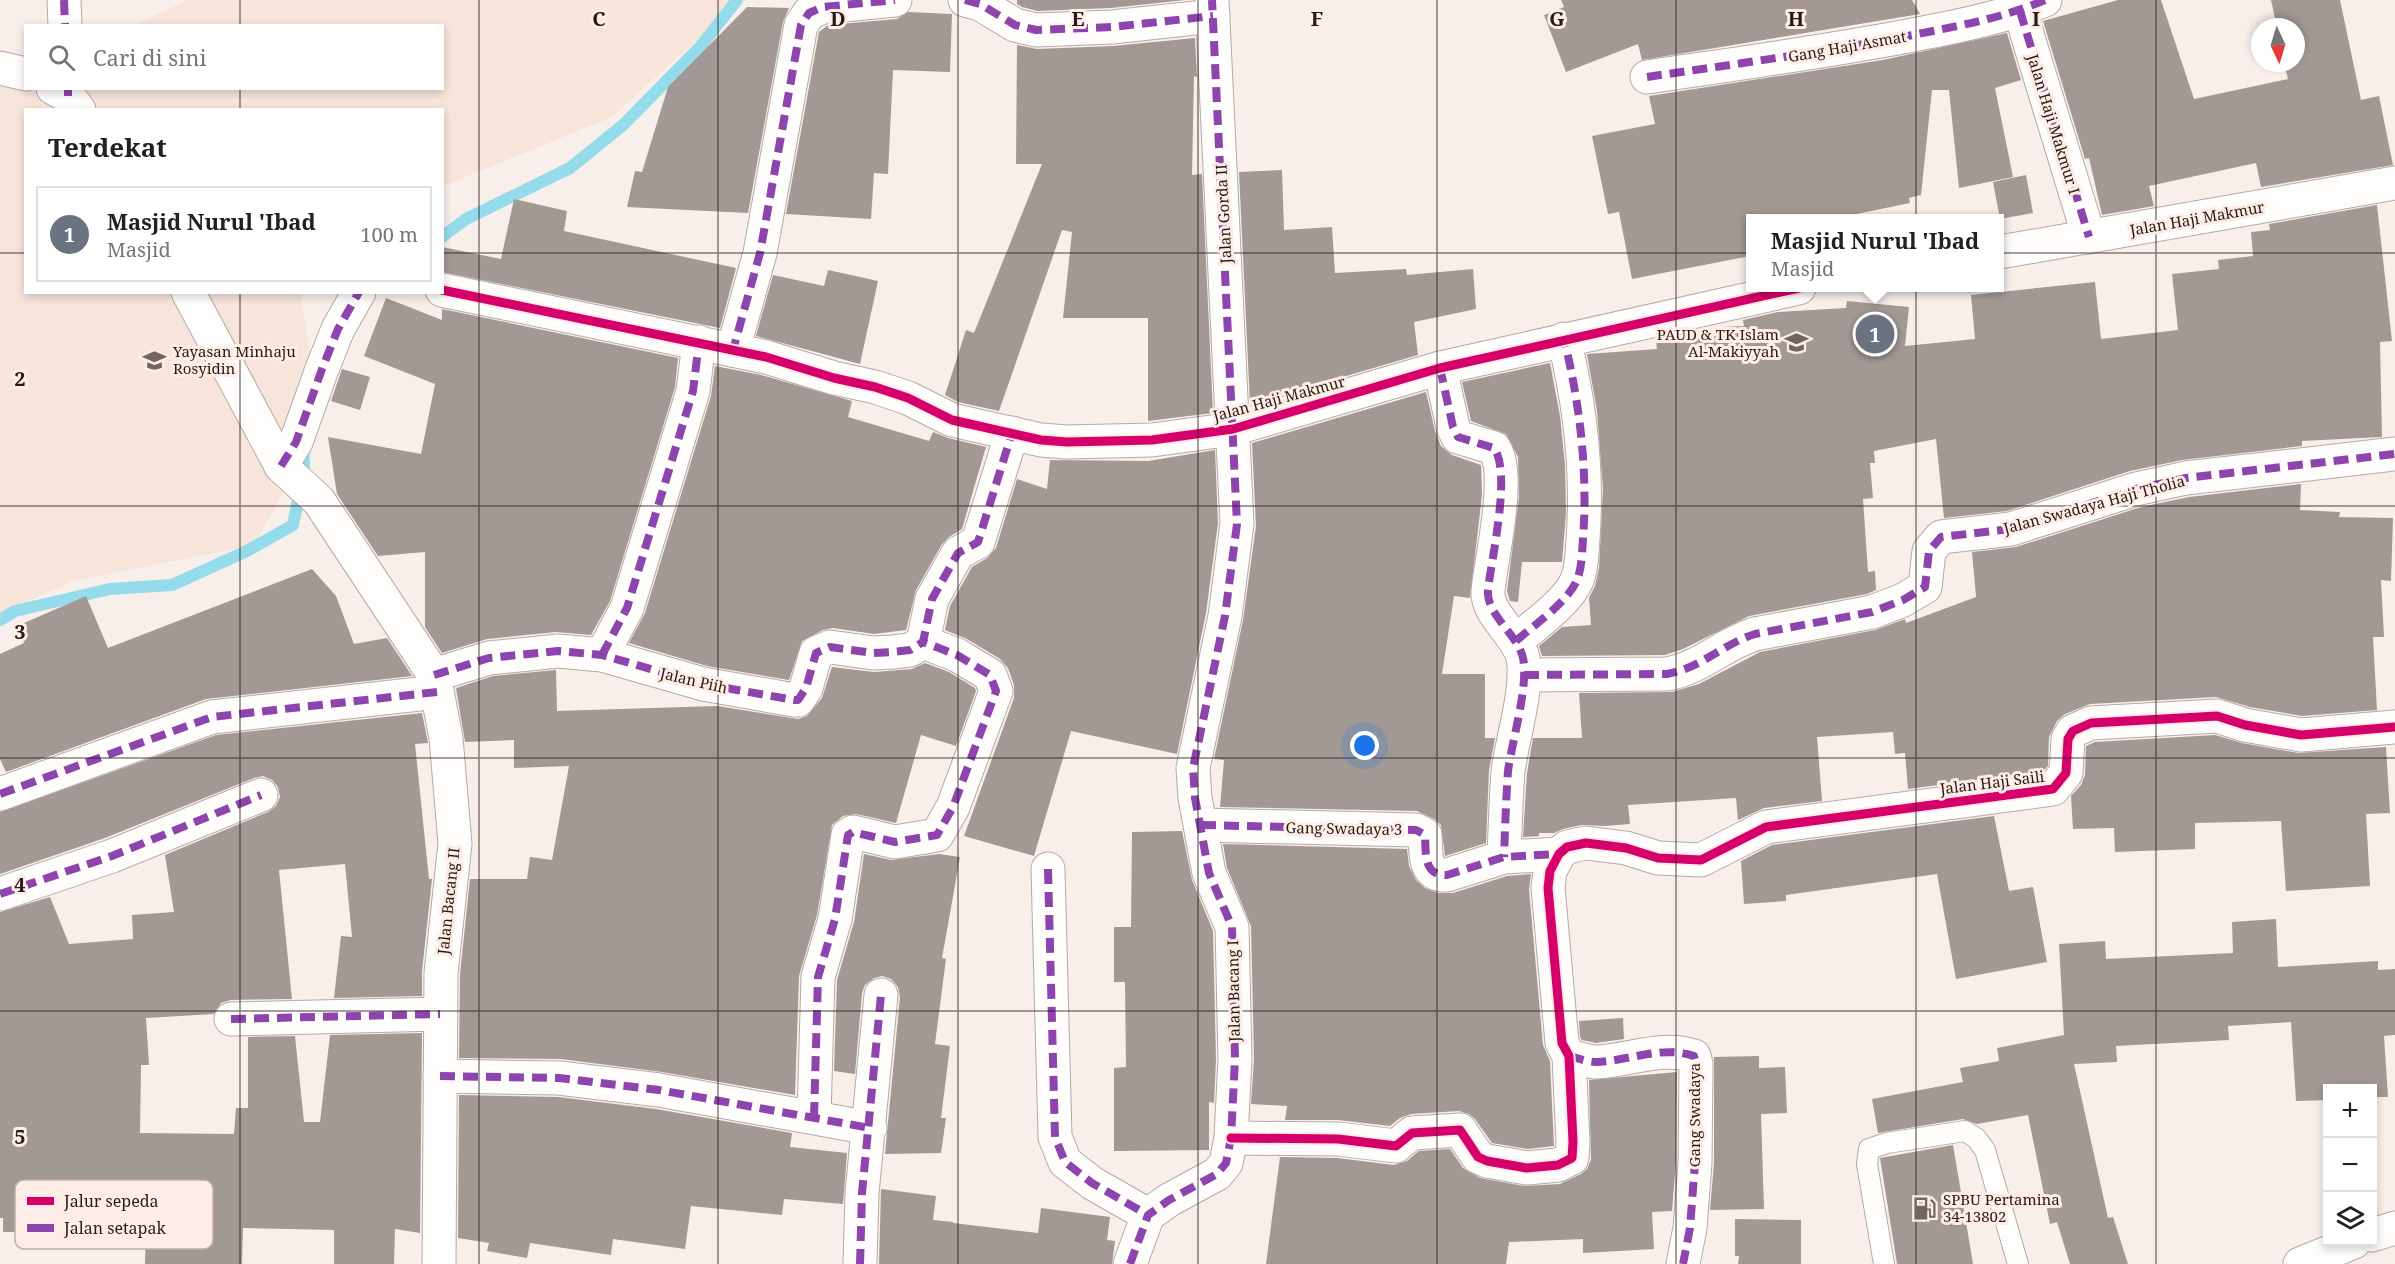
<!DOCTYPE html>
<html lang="id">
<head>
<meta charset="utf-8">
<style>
  body { margin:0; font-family:"Noto Serif",serif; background:#f6f6f6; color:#202124 }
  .controls { position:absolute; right:18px; bottom:18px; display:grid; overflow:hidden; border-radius:0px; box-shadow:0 3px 9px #0003 }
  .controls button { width:54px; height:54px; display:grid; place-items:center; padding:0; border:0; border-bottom:2px solid #e0e0e0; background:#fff; color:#202124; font:30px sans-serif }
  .compass { position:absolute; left:2251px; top:18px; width:54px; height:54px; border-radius:50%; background:#fff; box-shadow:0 3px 9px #0003; rotate:176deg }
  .you { position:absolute; left:1365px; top:746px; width:21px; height:21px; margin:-15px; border:4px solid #fff; border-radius:50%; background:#1a73e8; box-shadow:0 0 0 9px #1a73e833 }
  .badge { display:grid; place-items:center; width:39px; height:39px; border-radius:50%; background:#111827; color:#fff; font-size:20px; font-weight:700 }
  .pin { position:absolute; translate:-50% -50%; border:3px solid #fff; box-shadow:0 2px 6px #0006 }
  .popup { position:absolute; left:1746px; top:214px; width:258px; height:78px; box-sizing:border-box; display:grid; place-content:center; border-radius:0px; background:#fff; filter:drop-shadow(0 2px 4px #0005); font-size:20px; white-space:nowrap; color:#757577 }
  .popup b { font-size:22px; color:#202124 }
  .popup::after { content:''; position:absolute; left:50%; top:100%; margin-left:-12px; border:12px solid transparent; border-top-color:#fff }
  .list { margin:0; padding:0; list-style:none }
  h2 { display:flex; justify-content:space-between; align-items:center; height:78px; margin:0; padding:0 24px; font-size:26px }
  h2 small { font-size:20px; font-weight:400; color:#757577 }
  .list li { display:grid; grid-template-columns:39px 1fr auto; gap:18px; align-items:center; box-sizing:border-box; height:96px; margin:0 12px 12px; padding:0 12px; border:2px solid #e0e0e0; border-radius:0px }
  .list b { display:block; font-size:22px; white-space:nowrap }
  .list p { margin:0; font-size:20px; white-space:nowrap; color:#757577 }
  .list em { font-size:20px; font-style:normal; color:#757577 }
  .icon { flex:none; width:33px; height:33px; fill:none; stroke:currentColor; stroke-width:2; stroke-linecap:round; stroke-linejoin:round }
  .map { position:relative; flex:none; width:2395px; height:1264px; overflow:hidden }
  .search { position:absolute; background:#fff; box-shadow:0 3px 9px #0003; left:24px; top:24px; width:420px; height:66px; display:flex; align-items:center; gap:15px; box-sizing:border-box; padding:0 21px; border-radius:0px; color:#757577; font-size:22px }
  .panel { position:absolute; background:#fff; box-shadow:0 3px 9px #0003; left:24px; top:108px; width:420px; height:186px; border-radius:0px }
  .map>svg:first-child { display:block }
</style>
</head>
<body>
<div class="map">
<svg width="2395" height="1264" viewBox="0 0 2395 1264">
  <rect width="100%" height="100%" fill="#f8efeb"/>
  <polygon fill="#f7e4db" points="188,0 742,0 610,118 443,186 442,110 26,110 26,292 301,293 320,428 254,545 73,581 0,614 0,86 25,76 26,88 442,88 442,26 134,25"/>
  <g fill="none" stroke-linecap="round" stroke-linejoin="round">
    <g stroke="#94dbec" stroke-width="12">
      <polyline points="442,237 466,219 570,168 623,125 700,47 737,0"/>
      <polyline points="0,620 15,611 110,589 172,585 247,551 293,525 304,469 303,444"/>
    </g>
  </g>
  <g fill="#a39994">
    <polygon points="1017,0 1185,0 1111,8 1038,11 1022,7 1017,4"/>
    <polygon points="1561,0 1912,0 1920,14 1642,60 1638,44 1566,72 1544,15 1564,7"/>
    <polygon points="2118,0 2161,0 2194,99 2288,79 2284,63 2296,63 2296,27 2277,27 2271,0 2340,0 2361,100 2379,96 2393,165 2261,187 2256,163 2149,186 2154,206 2102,215 2089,158 2085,159 2043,21"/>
    <polygon points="747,7 789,8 783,22 748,213 627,207 635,171 642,172 668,87"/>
    <polygon points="908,12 952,14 950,72 893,70 888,174 874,173 871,219 786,214 819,32 828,25 897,19"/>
    <polygon points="2007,33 2021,80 1995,88 2013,177 1959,188 1949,90 1932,90 1921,195 1909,198 1910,203 1832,219 1750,219 1750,256 1632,279 1619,212 1608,214 1592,136 1655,124 1649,96 1883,60"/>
    <polygon points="1195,38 1197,77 1194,76 1192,175 1202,174 1213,413 1148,421 1148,318 1063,318 1072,232 1062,230 999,411 958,402 945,395 966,330 974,333 1042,164 1016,164 1017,45 1037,49 1113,46"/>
    <polygon points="1282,170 1284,230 1332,227 1335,273 1406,269 1407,275 1473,269 1476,309 1414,322 1418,355 1250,404 1239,172"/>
    <polygon points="2026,175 2033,213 2000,219 1993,182"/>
    <polygon points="514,199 567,211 564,231 736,268 720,328 442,272 442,247 501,259"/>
    <polygon points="2377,205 2392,341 2380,342 2382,437 2302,441 2302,446 2182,460 2130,471 2007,511 1944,518 1936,439 1874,451 1875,463 1870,463 1873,498 1863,499 1868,572 1875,571 1876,590 1867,594 1749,616 1683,649 1665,655 1542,656 1539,646 1562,627 1591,625 1589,598 1595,586 1599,568 1603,489 1597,411 1587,354 1657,349 1656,340 1724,336 1723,327 1744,326 1743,320 1778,312 1846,308 1847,301 1909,307 1905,346 1975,339 1971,295 2095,282 2101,339 2178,330 2172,274 2219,269 2218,260 2253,256 2251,232 2270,230 2269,224"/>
    <polygon points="828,270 878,281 860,364 756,336 773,275 824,286"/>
    <polygon points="386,298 442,320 442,309 678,358 675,387 610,601 591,635 556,632 487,639 442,653 425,627 425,552 378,556 337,494 328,437 421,454 435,384 364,356"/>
    <polygon points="1550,363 1560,416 1565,465 1566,513 1562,562 1522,562 1518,602 1510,601 1507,591 1519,497 1518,457 1506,434 1471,421 1462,382"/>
    <polygon points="715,366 761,375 852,401 848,417 929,441 933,432 948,438 986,447 962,529 949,537 942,544 916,590 906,630 874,634 833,628 823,630 802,641 789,680 707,666 629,643 645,613 711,396"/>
    <polygon points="342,369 370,377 360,410 331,401"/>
    <polygon points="1426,392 1435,431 1441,446 1452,455 1481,465 1482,495 1470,598 1454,596 1442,674 1485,674 1485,738 1495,738 1489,770 1486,843 1445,856 1441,825 1434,819 1417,811 1220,807 1224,760 1214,759 1243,620 1256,526 1252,443"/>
    <polygon points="1215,450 1218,523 1206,613 1177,754 1071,731 1034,856 964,836 1014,698 1014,685 1008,668 1000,659 967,639 945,630 950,606 972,567 987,558 996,548 1017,479 1047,489 1050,460 1148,461"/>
    <polygon points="2301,484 2300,510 2340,512 2339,517 2393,518 2391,581 2381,580 2384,637 2373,637 2377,710 2302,716 2250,707 2216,697 2090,704 2065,714 2057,721 2049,737 2048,766 2043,771 1908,789 1905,753 1895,754 1893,732 1817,737 1822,801 1764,808 1738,820 1736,798 1628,805 1630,824 1605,826 1582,825 1563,829 1554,833 1539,833 1539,836 1523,837 1527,773 1533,738 1582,738 1579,693 1672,692 1699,684 1760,652 1875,630 1905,619 1906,623 1976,597 1972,552 2016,547 2141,507 2189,497"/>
    <polygon points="312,569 336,596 354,644 387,638 412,676 206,699 6,772 0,759 0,654 24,643 17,626 86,596 108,648"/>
    <polygon points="925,663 949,672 975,688 976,691 956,746 921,735 896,823 856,814 843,816 832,825 817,915 799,976 795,1095 662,1072 561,1059 459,1058 460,974 470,879 527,879 530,857 552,860 569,766 514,768 514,740 465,742 456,688 493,676 556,670 557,711 717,706 798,719 807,716 822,698 832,667 874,672 912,669"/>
    <polygon points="422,713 428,743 415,744 429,879 432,879 422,971 422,996 334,998 341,936 352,937 345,864 279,870 292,999 231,1000 221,1003 214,1014 146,1018 149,1065 141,1065 140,1133 234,1134 236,1108 248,1108 248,1037 295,1036 304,1122 320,1122 330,1035 422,1033 420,1233 395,1229 394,1264 334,1264 334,1230 243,1228 242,1264 145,1264 146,1232 3,1232 3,1218 0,1218 0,912 50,897 69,944 133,939 132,915 174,912 165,855 268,812 276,806 280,797 278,787 272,780 263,776 254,778 105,838 0,874 0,812 216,735"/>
    <polygon points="2215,735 2242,743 2298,753 2386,747 2390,813 2366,814 2370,886 2286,891 2281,821 2195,823 2195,849 2115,852 2114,828 2073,829 2071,796 2081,785 2085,775 2086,746 2095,742"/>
    <polygon points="1994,816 2009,891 2033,887 2047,962 1956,979 1937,874 1786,895 1786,901 1744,904 1741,861 1772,845"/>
    <polygon points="1182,831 1192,880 1213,931 1216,1059 1214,1103 1209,1102 1209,1150 1114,1151 1114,1068 1126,1067 1125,982 1114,982 1114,927 1131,927 1132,832"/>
    <polygon points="1223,844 1407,849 1409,866 1416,880 1425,888 1438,893 1453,893 1507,876 1531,874 1529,890 1543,1045 1550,1061 1554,1146 1528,1149 1492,1143 1475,1119 1469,1114 1459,1111 1411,1114 1400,1118 1390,1126 1338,1120 1285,1120 1287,1106 1251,1104 1254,1059 1251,926 1227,868"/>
    <polygon points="864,854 891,860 939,854 960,857 942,958 946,959 935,1044 950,1046 941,1118 946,1118 941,1153 885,1154 900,997 898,987 891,979 882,976 874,978 865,985 862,993 855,1074 834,1071 837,980 854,922"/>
    <polygon points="2276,919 2278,967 2378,961 2378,970 2395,969 2395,1035 2384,1036 2388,1097 2373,1097 2373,1089 2328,1089 2328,1100 2296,1101 2291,1022 2228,1026 2229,1040 2116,1046 2117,1062 2074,1064 2108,1218 2113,1217 2128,1264 2070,1264 2057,1222 2050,1224 2028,1115 1977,1124 1963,1119 1878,1133 1872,1099 1963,1082 1960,1068 1999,1061 1997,1048 2064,1035 2059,944 2105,941 2106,959 2233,953 2232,922"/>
    <polygon points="1623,1018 1624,1039 1596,1043 1582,1040 1580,1037 1579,1021"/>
    <polygon points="1759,1056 1759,1068 1785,1067 1787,1113 1761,1114 1764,1209 1710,1210 1714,1163 1714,1057"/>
    <polygon points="1677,1072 1676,1162 1672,1211 1652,1212 1654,1249 1583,1253 1583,1239 1509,1242 1506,1264 1266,1264 1280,1157 1337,1158 1394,1165 1407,1161 1419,1151 1450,1149 1463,1168 1480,1178 1524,1186 1560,1184 1581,1174 1587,1169 1591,1160 1589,1080"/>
    <polygon points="459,1095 558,1097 656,1109 792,1133 790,1147 847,1153 843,1204 784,1199 782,1215 691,1206 685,1249 613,1239 611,1255 530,1243 527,1258 487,1251 489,1243 458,1238"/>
    <polygon points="1953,1145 1973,1264 1897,1264 1880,1158"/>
    <polygon points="881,1189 936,1196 933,1220 953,1222 953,1223 1038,1233 1041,1208 1110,1217 1107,1240 1115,1241 1112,1264 879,1264"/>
    <polygon points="1735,1219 1801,1220 1801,1264 1738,1264 1739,1256 1735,1256"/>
  </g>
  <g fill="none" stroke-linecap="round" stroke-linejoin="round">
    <defs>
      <polyline id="service" points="1884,1264 1867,1164 1869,1149 1887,1143 1965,1131 1976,1138 1985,1150 2018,1264"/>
      <g id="minor">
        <polyline points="64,0 65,26"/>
        <polyline points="965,0 980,4 1015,25 1036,30 1112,27 1213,16"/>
        <polyline points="2020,11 2089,237"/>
        <polyline points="0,68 26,74"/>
        <path d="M1647 77C1735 64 1825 52 1913 35 1958 26 2003 18 2045 0"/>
        <polyline points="53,88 68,96 79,110"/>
        <polyline points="2000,252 2395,183"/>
        <polyline points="442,290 766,357 834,378 875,387 908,398 952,420 1041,440 1067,442 1152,440 1233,429 1440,368 1799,288"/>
        <polyline points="188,292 281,466 319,501 434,675 446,738 455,844 441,973 439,1264"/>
        <polyline points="733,350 760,253 801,25 809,13 823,7 895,0"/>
        <path d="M1440 368 1453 427 1458 437 1494 448C1512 473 1491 559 1488 591 1486 614 1518 635 1523 658 1529 685 1512 741 1508 771 1506 800 1505 829 1504 857"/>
        <polyline points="281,466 296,442 322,369 338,329 359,292"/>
        <path d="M1516 641C1534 625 1568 602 1577 580 1582 568 1582 552 1583 539 1588 472 1580 404 1564 339"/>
        <polyline points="602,655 627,608 693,391 699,342"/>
        <polyline points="434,675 489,658 558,651 602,655 703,684 794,700 798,700 806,688 816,653 830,647 873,653 893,652 910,650 923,642"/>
        <path d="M1524 675 1667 674C1701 668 1723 644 1755 634L1872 612 1903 600 1925 587 1929 551 1941 537 2011 529 2136 489 2186 478 2395 454"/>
        <polyline points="0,794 212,717 437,692"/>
        <path d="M1201 825 1416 830 1425 835C1426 853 1423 876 1447 875L1504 857 1559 854"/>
        <polyline points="1048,869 1055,1137 1065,1162 1092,1183 1148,1215"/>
        <polyline points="0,894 112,856 261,795"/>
        <polyline points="231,1019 440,1014"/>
        <path d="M1569 1056C1577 1058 1588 1062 1596 1062 1628 1061 1663 1045 1694 1056L1696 1064 1695 1163 1690 1228 1683 1264"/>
        <polyline points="440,1076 559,1078 659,1090 870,1128"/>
        <polyline points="814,1117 818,977 835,919 848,835 853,832 895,842 937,835 953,807 996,691 990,675 957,655 923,642 932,599 958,553 978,542 1012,433"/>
        <polyline points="1231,1138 1338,1139 1396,1146 1412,1133 1460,1130 1478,1157 1487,1161 1527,1168 1558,1165 1572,1158 1573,1142 1569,1056 1562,1043 1548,888 1550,871 1559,854 1567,847 1586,843 1626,848 1658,858 1701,860 1766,827 2053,789 2066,773 2068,739 2073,731 2091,723 2217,716 2245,725 2301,735 2395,727"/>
        <polyline points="860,1264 862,1193 881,995"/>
        <polyline points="1130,1264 1148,1215 1169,1200 1217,1174 1226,1163 1231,1138 1235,1059 1232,927 1209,873 1195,798 1193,768 1225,616 1237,524 1212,0"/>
      </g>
      <g id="primary">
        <polyline points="2372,1235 2395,1228"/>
        <polyline points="2300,1264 2354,1242"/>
      </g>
    </defs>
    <use href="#service" stroke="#b4aaa5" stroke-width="22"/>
    <use href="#minor" stroke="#b4aaa5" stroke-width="35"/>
    <use href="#primary" stroke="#b4aaa5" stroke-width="35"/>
    <use href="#service" stroke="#fefdfc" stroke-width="20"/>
    <use href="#minor" stroke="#fefdfc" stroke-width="33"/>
    <use href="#primary" stroke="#fefdfc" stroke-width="33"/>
    <g stroke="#8e44ad" stroke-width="8" stroke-dasharray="15 8" stroke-linecap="butt">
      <polyline points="64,0 65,26"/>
      <polyline points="965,0 980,4 1015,25 1036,30 1112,27 1213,16"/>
      <polyline points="2020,11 2089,237"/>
      <path d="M1647 77C1735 64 1825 52 1913 35 1958 26 2003 18 2045 0"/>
      <polyline points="68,88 68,96"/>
      <polyline points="729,349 733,350 760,253 801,25 809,13 823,7 895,0"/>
      <path d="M1440 368 1453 427 1458 437 1494 448C1512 473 1491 559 1488 591 1486 614 1518 635 1523 658 1529 685 1512 741 1508 771 1506 800 1505 829 1504 857"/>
      <polyline points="281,466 296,442 322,369 338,329 359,292"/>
      <path d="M1516 641C1534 625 1568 602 1577 580 1582 568 1582 552 1583 539 1588 472 1580 404 1564 339"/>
      <polyline points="602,655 627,608 693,391 699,342"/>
      <polyline points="434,675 489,658 558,651 602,655 703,684 794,700 798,700 806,688 816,653 830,647 873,653 893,652 910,650 923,642"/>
      <path d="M1524 675 1667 674C1701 668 1723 644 1755 634L1872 612 1903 600 1925 587 1929 551 1941 537 2011 529 2136 489 2186 478 2395 454"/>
      <polyline points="0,794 212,717 437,692"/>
      <path d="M1201 825 1416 830 1425 835C1426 853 1423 876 1447 875L1504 857 1559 854"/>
      <polyline points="1048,869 1055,1137 1065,1162 1092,1183 1148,1215"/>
      <polyline points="0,894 112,856 261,795"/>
      <polyline points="231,1019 440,1014"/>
      <path d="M1569 1056C1577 1058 1588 1062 1596 1062 1628 1061 1663 1045 1694 1056L1696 1064 1695 1163 1690 1228 1683 1264"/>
      <polyline points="440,1076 559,1078 659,1090 870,1128"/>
      <polyline points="814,1117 818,977 835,919 848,835 853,832 895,842 937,835 953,807 996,691 990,675 957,655 923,642 932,599 958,553 978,542 1012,433"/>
      <polyline points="860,1264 862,1193 881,995"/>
      <polyline points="1130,1264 1148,1215 1169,1200 1217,1174 1226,1163 1231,1138 1235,1059 1232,927 1209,873 1195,798 1193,768 1225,616 1237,524 1212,0"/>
    </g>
    <defs>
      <g id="cycleway">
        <polyline points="442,290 766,357 834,378 875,387 908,398 952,420 1041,440 1067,442 1152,440 1233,429 1440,368 1799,288"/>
        <polyline points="1231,1138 1338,1139 1396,1146 1412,1133 1460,1130 1478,1157 1487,1161 1527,1168 1558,1165 1572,1158 1573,1142 1569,1056 1562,1043 1548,888 1550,871 1559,854 1567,847 1586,843 1626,848 1658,858 1701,860 1766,827 2053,789 2066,773 2068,739 2073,731 2091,723 2217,716 2245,725 2301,735 2395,727"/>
      </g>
    </defs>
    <use href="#cycleway" stroke="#fdede6" stroke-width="13"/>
    <use href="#cycleway" stroke="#d6006c" stroke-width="9"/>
  </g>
  <path fill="none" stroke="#271a14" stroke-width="1.5" stroke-opacity="0.55" d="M240 0V26M479 0V1264M718 0V1264M958 0V1264M1198 0V1264M1437 0V1264M1676 0V1264M1916 0V1264M2156 0V1264M240 88V110M0 253H26M442 253H2395M240 292V1264M0 506H2395M0 758H2395M0 1011H2395"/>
  <defs>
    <symbol id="school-bare" viewBox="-9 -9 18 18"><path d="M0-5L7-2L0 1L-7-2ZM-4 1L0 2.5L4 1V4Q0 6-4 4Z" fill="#70655f" stroke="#fdede6" stroke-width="2.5" paint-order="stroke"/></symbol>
    <symbol id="fuel-bare" viewBox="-9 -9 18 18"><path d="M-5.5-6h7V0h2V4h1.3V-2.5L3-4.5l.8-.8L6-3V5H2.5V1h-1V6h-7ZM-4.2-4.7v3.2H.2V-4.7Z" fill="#70655f" stroke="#fdede6" stroke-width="2.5" paint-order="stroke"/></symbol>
  </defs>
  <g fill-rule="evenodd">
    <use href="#school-bare" x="1780" y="326" width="33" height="33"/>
    <use href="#school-bare" x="138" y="344" width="33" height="33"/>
    <use href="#fuel-bare" x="1908" y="1192" width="33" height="33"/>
  </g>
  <g text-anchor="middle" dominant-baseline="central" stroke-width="6" stroke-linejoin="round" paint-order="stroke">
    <g font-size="15" fill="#271a14" stroke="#fdede6">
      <text transform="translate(1847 46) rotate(-10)">Gang Haji Asmat</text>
      <text transform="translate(2054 124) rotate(73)">Jalan Haji Makmur I</text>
      <text transform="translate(1223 214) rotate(-93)">Jalan Gorda II</text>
      <text transform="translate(2197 218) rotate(-10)">Jalan Haji Makmur</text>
      <text transform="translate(1279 398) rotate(-15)">Jalan Haji Makmur</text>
      <text transform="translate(2094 504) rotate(-15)">Jalan Swadaya Haji Tholia</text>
      <text transform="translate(694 680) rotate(13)">Jalan Piih</text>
      <text transform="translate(1992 782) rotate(-7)">Jalan Haji Saili</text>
      <text transform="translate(1344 828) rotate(1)">Gang Swadaya 3</text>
      <text transform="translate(448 901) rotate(-84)">Jalan Bacang II</text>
      <text transform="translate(1233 991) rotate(-91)">Jalan Bacang I</text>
      <text transform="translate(1694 1115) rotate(-90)">Gang Swadaya</text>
    </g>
    <g font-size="15" fill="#271a14" stroke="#fdede6" text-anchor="start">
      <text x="1779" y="334" text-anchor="end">PAUD &amp; TK Islam<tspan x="1779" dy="17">Al-Makiyyah</tspan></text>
      <text x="173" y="351">Yayasan Minhaju<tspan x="173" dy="17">Rosyidin</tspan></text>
      <text x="1943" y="1199">SPBU Pertamina<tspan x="1943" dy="17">34-13802</tspan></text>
    </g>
  </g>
  <rect x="15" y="1180" width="198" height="69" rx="9" fill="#fdede6" stroke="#bdaea7" stroke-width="1.5"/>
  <rect x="27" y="1197" width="27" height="8" fill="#d6006c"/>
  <rect x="27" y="1224" width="27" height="8" fill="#8e44ad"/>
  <g font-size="16" fill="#271a14">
    <text x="64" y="1207">Jalur sepeda</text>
    <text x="64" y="1234">Jalan setapak</text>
  </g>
  <g font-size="20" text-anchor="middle" font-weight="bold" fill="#271a14" stroke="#fdede6" stroke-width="6" stroke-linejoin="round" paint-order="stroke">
    <text x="599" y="26">C</text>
    <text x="838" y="26">D</text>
    <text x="1078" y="26">E</text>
    <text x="1317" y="26">F</text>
    <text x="1557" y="26">G</text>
    <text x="1796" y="26">H</text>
    <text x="2036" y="26">I</text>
    <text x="20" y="386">2</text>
    <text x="20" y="639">3</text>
    <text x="20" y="892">4</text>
    <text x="20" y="1144">5</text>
  </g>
</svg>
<div class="controls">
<button>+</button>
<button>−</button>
<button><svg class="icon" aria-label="layers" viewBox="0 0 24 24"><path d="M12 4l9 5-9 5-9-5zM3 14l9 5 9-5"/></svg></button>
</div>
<svg class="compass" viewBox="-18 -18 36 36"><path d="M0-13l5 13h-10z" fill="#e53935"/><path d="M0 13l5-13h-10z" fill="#757577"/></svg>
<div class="you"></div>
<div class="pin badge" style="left:1875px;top:334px;background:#6b7280">1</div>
<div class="popup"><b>Masjid Nurul 'Ibad</b>Masjid</div>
<div class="search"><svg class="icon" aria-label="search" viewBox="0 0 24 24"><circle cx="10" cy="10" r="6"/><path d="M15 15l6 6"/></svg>Cari di sini</div>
<section class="panel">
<h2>Terdekat<small></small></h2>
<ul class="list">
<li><span class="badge" style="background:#6b7280">1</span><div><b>Masjid Nurul 'Ibad</b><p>Masjid</p></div><em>100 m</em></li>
</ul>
</section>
</div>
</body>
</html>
